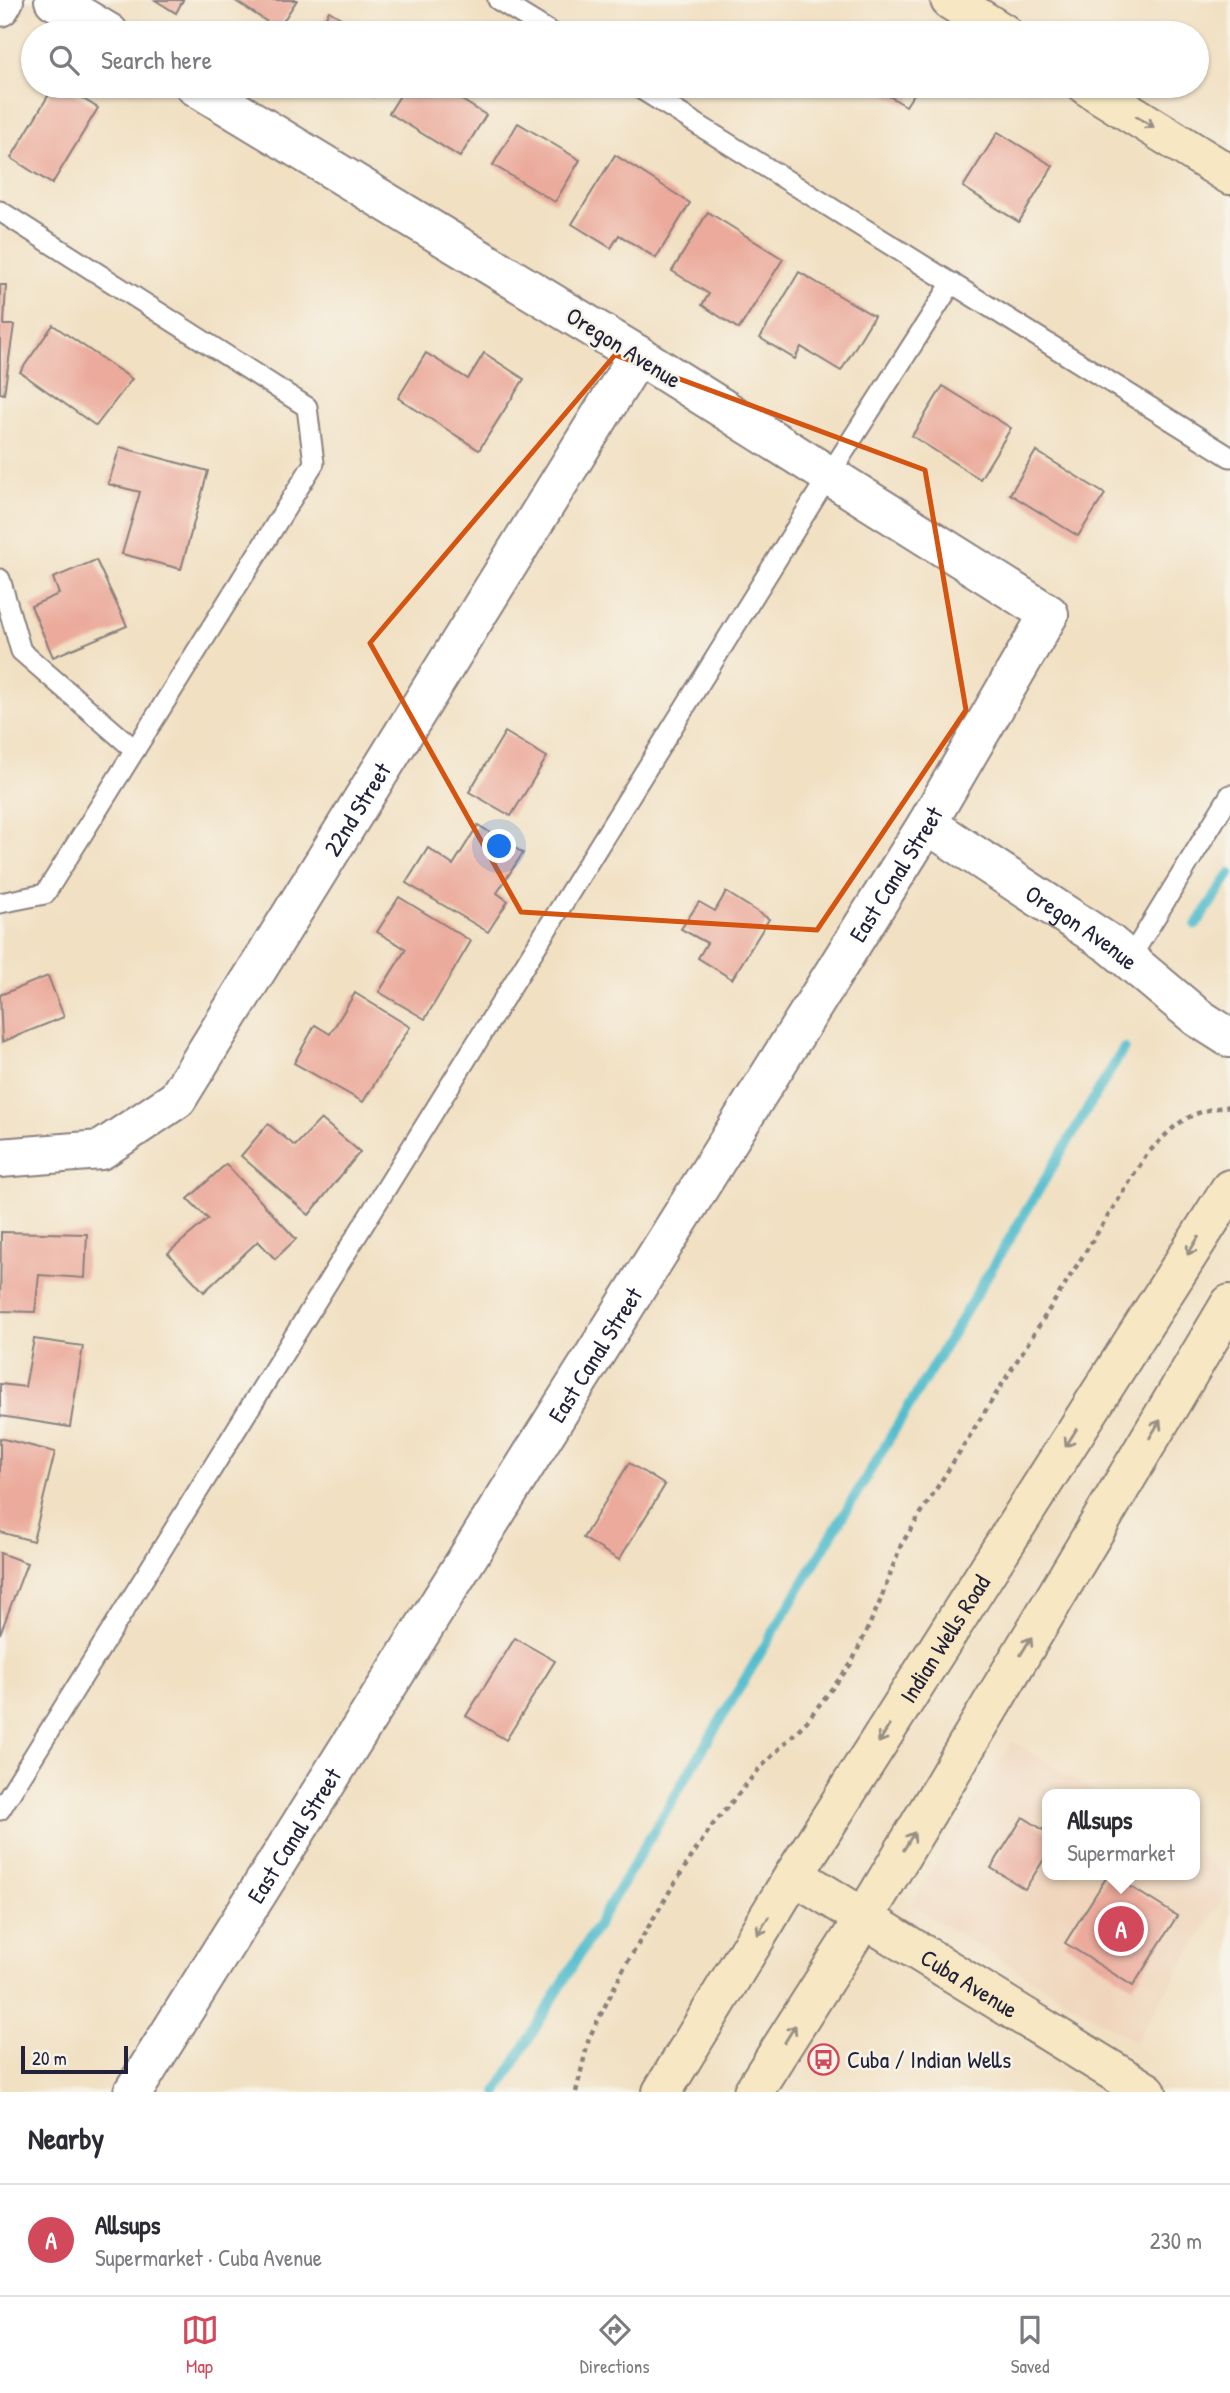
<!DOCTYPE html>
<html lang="en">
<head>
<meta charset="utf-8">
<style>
  body { margin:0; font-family:"Patrick Hand",sans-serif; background:#f2f2f3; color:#2b2b33 }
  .scale { position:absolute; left:21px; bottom:18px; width:107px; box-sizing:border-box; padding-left:7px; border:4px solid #22223b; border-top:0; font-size:19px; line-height:24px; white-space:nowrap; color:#22223b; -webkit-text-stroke:5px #f7f3e8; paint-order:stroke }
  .you { position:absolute; left:500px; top:847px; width:24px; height:24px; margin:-18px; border:5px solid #fff; border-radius:50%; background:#1a73e8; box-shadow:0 0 0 10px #1a73e833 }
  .badge { display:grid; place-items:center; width:46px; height:46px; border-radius:50%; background:#d1495b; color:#fff; font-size:23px; font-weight:700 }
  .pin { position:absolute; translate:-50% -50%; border:4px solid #fff; box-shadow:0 2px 7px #0006 }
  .popup { position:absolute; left:1042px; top:1789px; width:158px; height:91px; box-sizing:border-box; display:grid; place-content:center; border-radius:14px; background:#fff; filter:drop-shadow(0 2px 5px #0005); font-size:23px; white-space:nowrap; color:#7c7c81 }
  .popup b { font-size:26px; color:#2b2b33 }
  .popup::after { content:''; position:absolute; left:50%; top:100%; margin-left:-14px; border:14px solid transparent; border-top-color:#fff }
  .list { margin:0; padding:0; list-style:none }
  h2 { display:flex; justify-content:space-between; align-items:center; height:91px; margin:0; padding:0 28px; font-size:30px }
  h2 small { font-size:23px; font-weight:400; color:#7c7c81 }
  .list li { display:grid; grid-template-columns:46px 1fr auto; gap:21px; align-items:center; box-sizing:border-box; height:112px; padding:0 28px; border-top:2px solid #e1e1e2 }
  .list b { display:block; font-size:26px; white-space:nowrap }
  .list p { margin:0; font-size:23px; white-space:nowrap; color:#7c7c81 }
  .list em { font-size:23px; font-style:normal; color:#7c7c81 }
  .icon { flex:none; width:38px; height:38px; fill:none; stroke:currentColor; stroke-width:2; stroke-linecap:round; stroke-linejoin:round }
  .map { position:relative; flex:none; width:1230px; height:2092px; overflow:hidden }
  .search { position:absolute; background:#fff; box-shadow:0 2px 5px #0004; left:21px; right:21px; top:21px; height:77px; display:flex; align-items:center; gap:18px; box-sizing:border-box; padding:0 24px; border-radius:38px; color:#7c7c81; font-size:26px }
  .sheet { height:203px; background:#fff }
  nav { display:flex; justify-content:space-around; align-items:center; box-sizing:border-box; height:98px; border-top:2px solid #e1e1e2; background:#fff; font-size:19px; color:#7c7c81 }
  nav a { display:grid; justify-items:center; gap:4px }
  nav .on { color:#d1495b }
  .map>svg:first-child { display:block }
</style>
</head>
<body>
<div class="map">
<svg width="1230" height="2092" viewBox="0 0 1230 2092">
  <rect width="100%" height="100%" fill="#f7f3e8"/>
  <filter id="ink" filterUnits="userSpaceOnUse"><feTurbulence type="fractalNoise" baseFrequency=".0143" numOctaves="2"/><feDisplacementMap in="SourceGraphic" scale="14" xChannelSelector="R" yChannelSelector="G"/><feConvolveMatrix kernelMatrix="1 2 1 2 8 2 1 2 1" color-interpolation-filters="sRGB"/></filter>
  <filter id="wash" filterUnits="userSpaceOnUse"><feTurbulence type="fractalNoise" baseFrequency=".00686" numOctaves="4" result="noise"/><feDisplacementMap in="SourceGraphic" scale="28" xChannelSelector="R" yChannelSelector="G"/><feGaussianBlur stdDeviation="1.57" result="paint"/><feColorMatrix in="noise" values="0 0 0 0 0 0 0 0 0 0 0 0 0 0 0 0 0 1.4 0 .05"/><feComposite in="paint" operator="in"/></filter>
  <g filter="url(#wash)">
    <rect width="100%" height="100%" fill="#f1e0c2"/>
    <polygon fill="#f0d5bc" points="1012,1741 1098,1794 1048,1794 1048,1875 1194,1875 1195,1853 1230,1875 1230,1887 1135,2042 911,1905"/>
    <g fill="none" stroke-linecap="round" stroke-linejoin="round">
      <g stroke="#52bdcd" stroke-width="10">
        <polyline points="1196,925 1230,874"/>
        <polyline points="497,2092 1124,1048"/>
      </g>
    </g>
    <g id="blocks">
      <g fill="#ebaa9b">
        <polygon points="155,0 183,0 176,13"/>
        <polygon points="234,0 297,0 278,29"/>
        <polygon points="329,11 366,33 316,33"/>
        <polygon points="54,86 62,86 98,108 52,184 11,158"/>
        <polygon points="354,86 380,86 373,97"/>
        <polygon points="406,86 439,86 486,115 460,157 389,113"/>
        <polygon points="872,86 919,86 906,106"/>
        <polygon points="518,123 580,160 555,202 493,165"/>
        <polygon points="998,132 1053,166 1019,222 963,187"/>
        <polygon points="615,155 690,203 656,258 619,235 611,248 572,224"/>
        <polygon points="708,212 783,259 739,329 702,305 709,294 672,271"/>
        <polygon points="799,272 874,316 841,371 801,347 795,359 760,338"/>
        <polygon points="0,285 6,285 4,325 14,325 4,394 0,393"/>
        <polygon points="53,325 132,379 96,426 20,372"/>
        <polygon points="426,353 468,379 484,353 524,379 479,450 398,398"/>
        <polygon points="943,386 1011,428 980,479 912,436"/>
        <polygon points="120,447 208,471 181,569 122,554 140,492 108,484"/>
        <polygon points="1036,451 1105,494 1078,536 1010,494"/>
        <polygon points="96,560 127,626 53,657 31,606 59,594 53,578"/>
        <polygon points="505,732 547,757 511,816 469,792"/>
        <polygon points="478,825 523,853 497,893 508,901 488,932 406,883 428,848 453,865"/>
        <polygon points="726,892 769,919 732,979 698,958 707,943 681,929 699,902 715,911"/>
        <polygon points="399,897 471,941 425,1019 379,992 406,949 377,932"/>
        <polygon points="48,976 64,1017 2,1042 0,995"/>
        <polygon points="355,993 410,1027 363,1102 294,1063 315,1025 330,1034"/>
        <polygon points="321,1119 360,1152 309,1215 241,1156 268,1124 295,1146"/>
        <polygon points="226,1164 296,1239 275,1259 258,1241 204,1292 168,1253 208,1219 188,1199"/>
        <polygon points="1,1232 87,1234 85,1278 39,1275 35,1312 0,1311"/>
        <polygon points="34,1339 83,1346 70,1427 0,1416 0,1384 25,1387"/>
        <polygon points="0,1438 55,1452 33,1541 0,1532"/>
        <polygon points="629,1463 665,1485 619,1560 583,1538"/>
        <polygon points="0,1553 27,1563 0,1634"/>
        <polygon points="515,1638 555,1661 506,1740 466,1716"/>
        <polygon points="1023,1817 1048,1833 1048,1853 1025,1889 991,1868"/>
        <polygon points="1108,1875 1112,1875 1177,1916 1133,1986 1065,1943"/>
      </g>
    </g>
  </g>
  <g filter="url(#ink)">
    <use href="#blocks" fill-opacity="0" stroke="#8a817e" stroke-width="2"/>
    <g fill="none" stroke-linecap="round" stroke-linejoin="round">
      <defs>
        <g id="lane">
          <polyline points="498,0 552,33"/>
          <polyline points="636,86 1230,457"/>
          <polyline points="0,211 307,407 314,463 45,894 0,903"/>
          <polyline points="0,579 21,651 135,750"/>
          <polyline points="1129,960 1230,795"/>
          <polyline points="0,1810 829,475 952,283"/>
        </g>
        <g id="street">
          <polyline points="54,0 109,33"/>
          <polyline points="0,7 4,0"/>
          <path id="s1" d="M927 824 1110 944 1197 1017 1230 1038"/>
          <path id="s2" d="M0 1158 101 1150 177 1099 638 355"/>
          <path id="s3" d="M133 2092 927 824 1049 614 638 355 195 86"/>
        </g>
        <g id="secondary">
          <polyline points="950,0 1003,33"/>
          <polyline points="1087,86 1230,175"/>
          <path id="s4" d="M794 1875 1147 2092"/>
          <path id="s5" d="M662 2092 794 1875 1230 1189"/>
          <polyline points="753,2092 864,1918 1230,1304"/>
        </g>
      </defs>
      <use href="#lane" stroke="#8a817e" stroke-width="23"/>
      <use href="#street" stroke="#8a817e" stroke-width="42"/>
      <use href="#secondary" stroke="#8a817e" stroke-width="42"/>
      <path stroke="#8a817e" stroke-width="4.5" stroke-dasharray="5 5" stroke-linecap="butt" d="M576 2092 589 2038 624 1968 674 1884 711 1827 759 1769 806 1722 851 1664 879 1604 901 1545 1147 1154C1177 1123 1185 1112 1230 1106"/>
      <use href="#lane" stroke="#fff" stroke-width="19"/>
      <use href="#street" stroke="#fff" stroke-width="38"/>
      <use href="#secondary" stroke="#f7e8c3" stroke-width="38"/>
    </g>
    <defs><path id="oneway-shaft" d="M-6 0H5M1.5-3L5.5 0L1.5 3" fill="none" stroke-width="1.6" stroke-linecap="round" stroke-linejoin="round" transform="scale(1.75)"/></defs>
    <g stroke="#978f86">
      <use href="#oneway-shaft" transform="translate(1145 122) rotate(32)"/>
      <use href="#oneway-shaft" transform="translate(1193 1246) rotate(122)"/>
      <use href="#oneway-shaft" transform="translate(1155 1429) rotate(-59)"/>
      <use href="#oneway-shaft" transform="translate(1071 1438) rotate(122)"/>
      <use href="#oneway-shaft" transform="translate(1026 1646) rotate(-59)"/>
      <use href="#oneway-shaft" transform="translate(884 1734) rotate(122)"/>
      <use href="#oneway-shaft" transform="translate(909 1841) rotate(-59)"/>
      <use href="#oneway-shaft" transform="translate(763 1926) rotate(121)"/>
      <use href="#oneway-shaft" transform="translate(790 2034) rotate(-58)"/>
    </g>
  </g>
  <path fill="none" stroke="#d45411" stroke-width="5" stroke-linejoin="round" d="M615 355 925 470 966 710 817 930 521 912 370 643Z"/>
  <defs>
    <symbol id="bus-ring" viewBox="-11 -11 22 22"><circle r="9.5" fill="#f7f3e8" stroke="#d1495b" stroke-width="1.5"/><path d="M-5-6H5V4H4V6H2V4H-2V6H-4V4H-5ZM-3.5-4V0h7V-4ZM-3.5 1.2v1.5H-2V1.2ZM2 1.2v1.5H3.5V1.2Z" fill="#d1495b"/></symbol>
  </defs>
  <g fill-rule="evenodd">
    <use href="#bus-ring" x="806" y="2042" width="35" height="35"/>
  </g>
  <g text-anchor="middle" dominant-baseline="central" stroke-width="5" stroke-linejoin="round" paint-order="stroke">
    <g font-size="24" fill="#22223b" stroke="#f7f3e8">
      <text transform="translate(624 347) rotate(32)">Oregon Avenue</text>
      <text stroke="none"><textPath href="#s2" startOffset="534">22nd Street</textPath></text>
      <text stroke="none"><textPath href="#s3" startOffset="1437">East Canal Street</textPath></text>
      <text stroke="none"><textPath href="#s1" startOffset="186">Oregon Avenue</textPath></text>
      <text stroke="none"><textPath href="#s3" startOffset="870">East Canal Street</textPath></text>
      <text stroke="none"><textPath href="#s5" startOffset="534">Indian Wells Road</textPath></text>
      <text stroke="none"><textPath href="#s3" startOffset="303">East Canal Street</textPath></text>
      <text stroke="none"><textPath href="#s4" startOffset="206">Cuba Avenue</textPath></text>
    </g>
    <g font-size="24" fill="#22223b" stroke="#f7f3e8" text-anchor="start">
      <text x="847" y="2059">Cuba / Indian Wells</text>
    </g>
  </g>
</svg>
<div class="scale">20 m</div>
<div class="you"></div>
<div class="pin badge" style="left:1121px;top:1929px">A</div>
<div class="popup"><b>Allsups</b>Supermarket</div>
<div class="search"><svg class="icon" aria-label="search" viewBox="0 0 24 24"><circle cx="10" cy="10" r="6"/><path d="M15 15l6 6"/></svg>Search here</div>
</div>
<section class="sheet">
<h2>Nearby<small></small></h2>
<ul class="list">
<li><span class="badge">A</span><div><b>Allsups</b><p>Supermarket · Cuba Avenue</p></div><em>230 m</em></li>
</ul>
</section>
<nav>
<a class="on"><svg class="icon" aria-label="map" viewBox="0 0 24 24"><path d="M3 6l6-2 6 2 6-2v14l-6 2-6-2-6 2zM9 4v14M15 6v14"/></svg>Map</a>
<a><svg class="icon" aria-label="directions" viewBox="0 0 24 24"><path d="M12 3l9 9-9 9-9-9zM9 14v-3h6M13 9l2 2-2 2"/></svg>Directions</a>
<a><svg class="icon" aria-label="saved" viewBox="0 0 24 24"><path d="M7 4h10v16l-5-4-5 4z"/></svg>Saved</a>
</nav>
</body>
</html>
